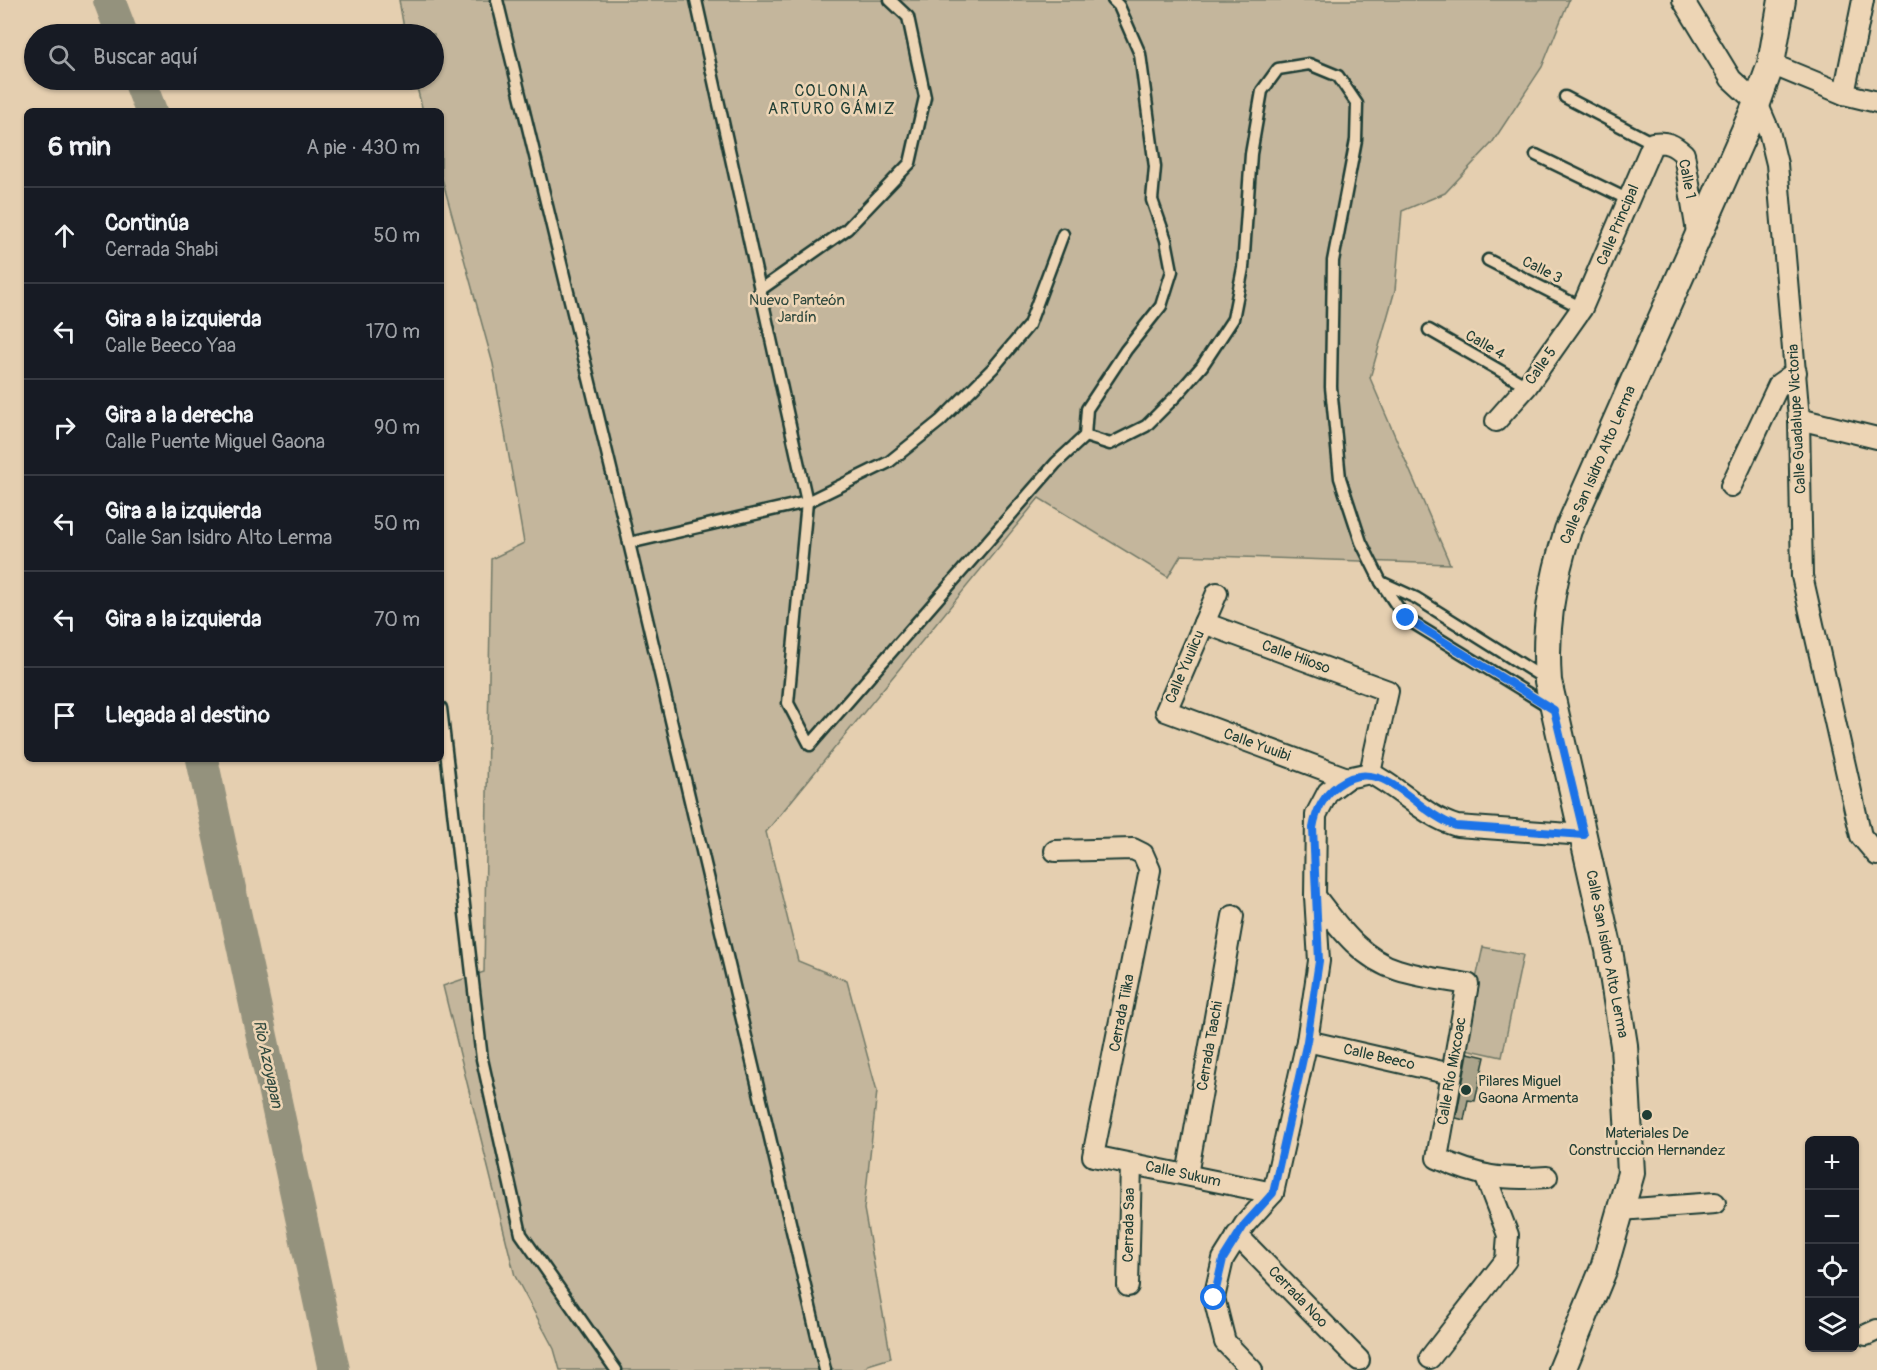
<!DOCTYPE html>
<html lang="es">
<head>
<meta charset="utf-8">
<style>
  body { margin:0; font-family:Pangolin,sans-serif; background:#20242c; color:#f1f3f6 }
  .controls { position:absolute; right:18px; bottom:18px; display:grid; overflow:hidden; border-radius:9px; box-shadow:0 2px 4px #0004 }
  .controls button { width:54px; height:54px; display:grid; place-items:center; padding:0; border:0; border-bottom:2px solid #363941; background:#171b24; color:#f1f3f6; font:30px sans-serif }
  .stop { position:absolute; width:18px; height:18px; margin:-14px; border:4px solid #1a73e8; border-radius:50%; background:#fff }
  .stop.end { background:#1a73e8; border-color:#fff; box-shadow:0 2px 6px #0008 }
  .list { margin:0; padding:0; list-style:none }
  h2 { display:flex; justify-content:space-between; align-items:center; height:78px; margin:0; padding:0 24px; font-size:26px }
  h2 small { font-size:20px; font-weight:400; color:#9ea1a6 }
  .list li { display:grid; grid-template-columns:39px 1fr auto; gap:18px; align-items:center; box-sizing:border-box; height:96px; padding:0 24px; border-top:2px solid #363941 }
  .list b { display:block; font-size:22px; white-space:nowrap }
  .list p { margin:0; font-size:20px; white-space:nowrap; color:#9ea1a6 }
  .list em { font-size:20px; font-style:normal; color:#9ea1a6 }
  .icon { flex:none; width:33px; height:33px; fill:none; stroke:currentColor; stroke-width:2; stroke-linecap:round; stroke-linejoin:round }
  .map { position:relative; flex:none; width:1877px; height:1370px; overflow:hidden }
  .search { position:absolute; background:#171b24; box-shadow:0 2px 4px #0004; left:24px; top:24px; width:420px; height:66px; display:flex; align-items:center; gap:15px; box-sizing:border-box; padding:0 21px; border-radius:33px; color:#9ea1a6; font-size:22px }
  .panel { position:absolute; background:#171b24; box-shadow:0 2px 4px #0004; left:24px; top:108px; width:420px; height:654px; border-radius:9px }
  .map>svg:first-child { display:block }
</style>
</head>
<body>
<div class="map">
<svg width="1877" height="1370" viewBox="0 0 1877 1370">
  <rect width="100%" height="100%" fill="#e5cfb0"/>
  <filter id="ink" filterUnits="userSpaceOnUse"><feTurbulence type="fractalNoise" baseFrequency=".0167" numOctaves="2"/><feDisplacementMap in="SourceGraphic" scale="12" xChannelSelector="R" yChannelSelector="G"/><feConvolveMatrix kernelMatrix="1 2 1 2 8 2 1 2 1" color-interpolation-filters="sRGB"/></filter>
  <g filter="url(#ink)">
    <g fill="#c4b69c" stroke="#727a68" stroke-width="1.5">
      <polygon points="399,0 1569,0 1542,67 1492,143 1445,193 1402,211 1395,290 1370,378 1450,564 1181,555 1168,577 1039,498 766,832 798,961 847,981 877,1091 864,1209 891,1358 868,1365 864,1370 560,1370 554,1349 515,1276 443,986 484,972 491,559 524,543 493,364 441,175 441,111 423,111 415,80 434,80 434,34 405,34"/>
      <polygon points="1483,947 1523,955 1502,1057 1461,1048"/>
    </g>
    <g fill="none" stroke-linecap="round" stroke-linejoin="round">
      <g stroke="#94927d" stroke-width="32">
        <polyline points="109,0 122,34"/>
        <polyline points="139,80 151,111"/>
        <polyline points="202,759 334,1370"/>
      </g>
    </g>
    <polygon fill="#aba48b" stroke="#1f3d34" stroke-width="1.5" points="1468,1053 1485,1057 1475,1101 1468,1100 1464,1120 1456,1118"/>
    <g fill="none" stroke-linecap="round" stroke-linejoin="round">
      <defs>
        <g id="service">
          <polyline points="497,0 629,543 825,1370"/>
          <polyline points="696,0 807,502 788,703 810,745 1056,463 1085,436"/>
          <polyline points="1113,0 1119,6 1140,54 1155,167 1152,200 1166,240 1172,271 1161,306 1126,350 1087,409 1085,436 1110,444 1146,426 1176,396 1202,366 1233,319 1243,268 1251,154 1262,91 1278,69 1309,64 1338,76 1357,104 1356,140 1333,261 1331,387 1340,478 1361,542 1381,582 1405,618 1550,707"/>
          <polyline points="1565,97 1653,143"/>
          <polyline points="1536,155 1629,200"/>
          <polyline points="1488,260 1582,308"/>
          <polyline points="760,290 847,229 910,163 925,97 908,17 890,0"/>
          <polyline points="1429,330 1527,386"/>
          <polyline points="629,543 807,502 889,462 940,421 993,368 1029,325 1063,234"/>
          <polyline points="1381,582 1416,598 1545,679"/>
          <polyline points="441,708 482,1059 521,1234 616,1370"/>
        </g>
        <g id="minor">
          <polyline points="1683,0 1731,79 1757,103 1769,131 1777,164 1799,419 1802,576 1861,836 1877,855"/>
          <polyline points="1771,64 1844,94 1877,102"/>
          <polyline points="1844,94 1863,0"/>
          <polyline points="1799,419 1877,438"/>
          <path d="M1496 421 1527 386 1582 308 1653 143C1667 141 1674 145 1684 154L1698 238"/>
          <polyline points="1731,486 1779,384 1796,372"/>
          <polyline points="1217,593 1166,711 1347,778"/>
          <polyline points="1204,623 1388,691 1370,773"/>
          <path d="M1370 773C1401 789 1424 816 1457 826L1584 835"/>
          <polyline points="1055,851 1133,849 1143,854 1150,870 1093,1156 1273,1193"/>
          <path d="M1315 896C1338 926 1361 959 1398 970 1420 977 1445 980 1468 984L1437 1158C1479 1177 1501 1180 1547 1177"/>
          <polyline points="1307,1041 1451,1074"/>
          <polyline points="1187,1175 1233,916"/>
          <polyline points="1620,1210 1715,1203"/>
          <polyline points="1237,1235 1359,1360"/>
          <polyline points="1128,1286 1131,1164"/>
          <polyline points="1866,1335 1877,1330"/>
          <polyline points="1430,1358 1506,1260 1508,1235 1485,1175"/>
          <polyline points="1252,1370 1225,1342 1214,1298 1223,1259 1245,1224 1273,1193 1307,1041 1319,961 1315,896 1316,815 1328,792 1347,778 1370,773"/>
        </g>
        <path id="tertiary" d="M1562 1370 1604 1268 1631 1173 1624 1045 1609 950 1548 681C1544 627 1552 581 1568 530L1757 103 1771 64 1782 0"/>
      </defs>
      <use href="#service" stroke="#1f3d34" stroke-width="15"/>
      <use href="#minor" stroke="#1f3d34" stroke-width="24"/>
      <use href="#tertiary" stroke="#1f3d34" stroke-width="30"/>
      <use href="#service" stroke="#edd5b5" stroke-width="10"/>
      <use href="#minor" stroke="#edd5b5" stroke-width="20"/>
      <use href="#tertiary" stroke="#edd5b5" stroke-width="26"/>
    </g>
  </g>
  <g fill="none" stroke-linecap="round" stroke-linejoin="round" filter="url(#ink)">
    <path stroke="#1a73e8" stroke-width="8" d="M1214 1298 1223 1259 1245 1224 1273 1193 1307 1041 1319 961 1313 828C1316 810 1324 795 1338 785 1382 752 1415 813 1456 826L1584 835 1554 710 1406 618"/>
  </g>
  <g fill="#1f3d34" stroke="#edd5b5" stroke-width="2">
    <circle cx="1466" cy="1090" r="6"/>
    <circle cx="1647" cy="1115" r="6"/>
  </g>
  <g text-anchor="middle" dominant-baseline="central" stroke-width="5" stroke-linejoin="round" paint-order="stroke">
    <g font-size="15" fill="#1f3d34" stroke="#edd5b5">
      <text transform="translate(1687 179) rotate(79)">Calle 1</text>
      <text transform="translate(1618 225) rotate(-67)">Calle Principal</text>
      <text transform="translate(1542 270) rotate(27)">Calle 3</text>
      <text transform="translate(1485 345) rotate(30)">Calle 4</text>
      <text transform="translate(1541 366) rotate(-55)">Calle 5</text>
      <text transform="translate(1797 419) rotate(-93)">Calle Guadalupe Victoria</text>
      <text transform="translate(1598 465) rotate(-67)">Calle San Isidro Alto Lerma</text>
      <text transform="translate(1296 657) rotate(20)">Calle Hiioso</text>
      <text transform="translate(1185 667) rotate(-67)">Calle Yuuiicu</text>
      <text transform="translate(1257 745) rotate(20)">Calle Yuuibi</text>
      <text transform="translate(1607 954) rotate(79)">Calle San Isidro Alto Lerma</text>
      <text transform="translate(1122 1013) rotate(-79)">Cerrada Tiika</text>
      <text transform="translate(1210 1046) rotate(-80)">Cerrada Taachi</text>
      <text transform="translate(1379 1057) rotate(13)">Calle Beeco</text>
      <text transform="translate(1452 1071) rotate(-80)">Calle Río Mixcoac</text>
      <text transform="translate(1183 1174) rotate(12)">Calle Sukum</text>
      <text transform="translate(1129 1225) rotate(-89)">Cerrada Saa</text>
      <text transform="translate(1298 1297) rotate(46)">Cerrada Noo</text>
    </g>
    <g font-size="15" fill="#30493e" stroke="#edd5b5">
      <text x="797" y="300">Nuevo Panteón<tspan x="797" dy="17">Jardín</tspan></text>
    </g>
    <g font-size="15" fill="#1f3d34" stroke="#edd5b5" text-anchor="start">
      <text x="1478" y="1081">Pilares Miguel<tspan x="1478" dy="17">Gaona Armenta</tspan></text>
      <text x="1647" y="1133" text-anchor="middle">Materiales De<tspan x="1647" dy="17">Construccion Hernandez</tspan></text>
    </g>
    <g font-size="16" letter-spacing="1.5" fill="#1f3d34" stroke="#edd5b5">
      <text x="832" y="91">COLONIA<tspan x="832" dy="18">ARTURO GÁMIZ</tspan></text>
    </g>
    <g font-size="16" font-style="italic" fill="#314a3f" stroke="#edd5b5">
      <text transform="translate(268 1064) rotate(78)">Rio Azoyapan</text>
    </g>
  </g>
</svg>
<div class="controls">
<button>+</button>
<button>−</button>
<button><svg class="icon" aria-label="locate" viewBox="0 0 24 24"><circle cx="12" cy="12" r="6"/><path d="M12 2v4M12 18v4M2 12h4M18 12h4"/></svg></button>
<button><svg class="icon" aria-label="layers" viewBox="0 0 24 24"><path d="M12 4l9 5-9 5-9-5zM3 14l9 5 9-5"/></svg></button>
</div>
<div class="stop" style="left:1214px;top:1298px"></div>
<div class="stop end" style="left:1406px;top:618px"></div>
<div class="search"><svg class="icon" aria-label="search" viewBox="0 0 24 24"><circle cx="10" cy="10" r="6"/><path d="M15 15l6 6"/></svg>Buscar aquí</div>
<section class="panel">
<h2>6 min<small>A pie · 430 m</small></h2>
<ul class="list">
<li><svg class="icon" aria-label="ahead" viewBox="0 0 24 24"><path d="M12 20V5M6 11l6-6 6 6"/></svg><div><b>Continúa</b><p>Cerrada Shabi</p></div><em>50 m</em></li>
<li><svg class="icon" aria-label="left" viewBox="0 0 24 24"><path d="M17 20v-9H6M10 6l-5 5 5 5"/></svg><div><b>Gira a la izquierda</b><p>Calle Beeco Yaa</p></div><em>170 m</em></li>
<li><svg class="icon" aria-label="right" viewBox="0 0 24 24"><path d="M7 20v-9h11M14 6l5 5-5 5"/></svg><div><b>Gira a la derecha</b><p>Calle Puente Miguel Gaona</p></div><em>90 m</em></li>
<li><svg class="icon" aria-label="left" viewBox="0 0 24 24"><path d="M17 20v-9H6M10 6l-5 5 5 5"/></svg><div><b>Gira a la izquierda</b><p>Calle San Isidro Alto Lerma</p></div><em>50 m</em></li>
<li><svg class="icon" aria-label="left" viewBox="0 0 24 24"><path d="M17 20v-9H6M10 6l-5 5 5 5"/></svg><div><b>Gira a la izquierda</b></div><em>70 m</em></li>
<li><svg class="icon" aria-label="arrive" viewBox="0 0 24 24"><path d="M6 21V4h12l-3 4 3 4H6"/></svg><div><b>Llegada al destino</b></div></li>
</ul>
</section>
</div>
</body>
</html>
